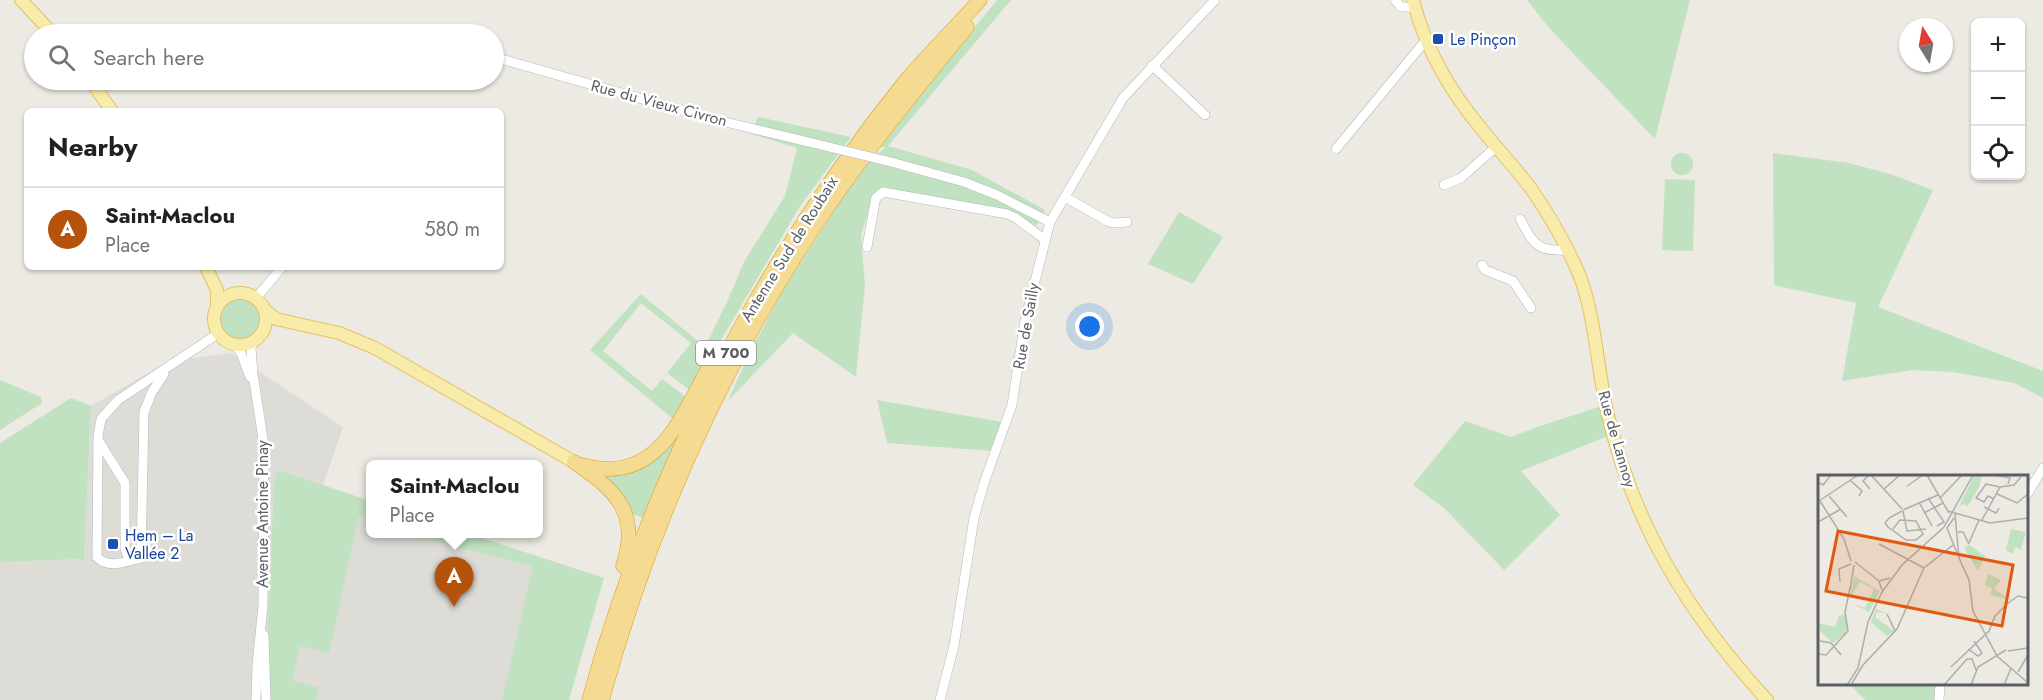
<!DOCTYPE html>
<html lang="en">
<head>
<meta charset="utf-8">
<style>
  body { margin:0; font-family:Jost,sans-serif; background:#f6f6f6; color:#202124 }
  .controls { position:absolute; right:18px; top:18px; display:grid; overflow:hidden; border-radius:9px; box-shadow:0 2px 4px #0004 }
  .controls button { width:54px; height:54px; display:grid; place-items:center; padding:0; border:0; border-bottom:2px solid #e0e0e0; background:#fff; color:#202124; font:30px sans-serif }
  .compass { position:absolute; left:1899px; top:18px; width:54px; height:54px; border-radius:50%; background:#fff; box-shadow:0 2px 4px #0004; rotate:349deg }
  .you { position:absolute; left:1090px; top:327px; width:21px; height:21px; margin:-15px; border:4px solid #fff; border-radius:50%; background:#1a73e8; box-shadow:0 0 0 9px #1a73e833 }
  .badge { display:grid; place-items:center; width:39px; height:39px; border-radius:50%; background:#b45309; color:#fff; font-size:20px; font-weight:700 }
  .pin { position:absolute; translate:-50% -50px; filter:drop-shadow(0 2px 3px #0008) }
  .pin::after { content:''; position:absolute; top:32px; width:21px; height:18px; background:inherit; clip-path:polygon(0 0,100% 0,50% 100%) }
  .popup { position:absolute; left:366px; top:460px; width:177px; height:78px; box-sizing:border-box; display:grid; place-content:center; border-radius:9px; background:#fff; filter:drop-shadow(0 2px 4px #0005); font-size:20px; white-space:nowrap; color:#757577 }
  .popup b { font-size:22px; color:#202124 }
  .popup::after { content:''; position:absolute; left:50%; top:100%; margin-left:-12px; border:12px solid transparent; border-top-color:#fff }
  .list { margin:0; padding:0; list-style:none }
  h2 { display:flex; justify-content:space-between; align-items:center; height:78px; margin:0; padding:0 24px; font-size:26px }
  h2 small { font-size:20px; font-weight:400; color:#757577 }
  .list li { display:grid; grid-template-columns:39px 1fr auto; gap:18px; align-items:center; box-sizing:border-box; height:84px; padding:0 24px; border-top:2px solid #e0e0e0 }
  .list b { display:block; font-size:22px; white-space:nowrap }
  .list p { margin:0; font-size:20px; white-space:nowrap; color:#757577 }
  .list em { font-size:20px; font-style:normal; color:#757577 }
  .icon { flex:none; width:33px; height:33px; fill:none; stroke:currentColor; stroke-width:2; stroke-linecap:round; stroke-linejoin:round }
  .map { position:relative; flex:none; width:2043px; height:700px; overflow:hidden }
  .search { position:absolute; background:#fff; box-shadow:0 2px 4px #0004; left:24px; top:24px; width:480px; height:66px; display:flex; align-items:center; gap:15px; box-sizing:border-box; padding:0 21px; border-radius:33px; color:#757577; font-size:22px }
  .panel { position:absolute; background:#fff; box-shadow:0 2px 4px #0004; left:24px; top:108px; width:480px; height:162px; border-radius:9px }
  .map>svg:first-child { display:block }
</style>
</head>
<body>
<div class="map">
<svg width="2043" height="700" viewBox="0 0 2043 700">
  <rect width="100%" height="100%" fill="#eceae2"/>
  <polygon fill="#dedcd7" points="231,353 343,427 323,485 370,501 370,534 469,534 604,578 567,700 0,700 0,562 84,559 91,406 169,361"/>
  <g fill="#c0e2c1">
    <polygon points="997,0 1011,0 888,146 972,170 1045,210 1036,226 1012,211 883,189 874,195 861,235 865,286 856,377 793,333 728,401 750,352 785,287 865,163 886,147 878,147"/>
    <polygon points="1527,0 1690,0 1655,139 1550,29"/>
    <polygon points="758,117 851,137 800,206 691,391 667,373 691,343 641,303 603,351 652,391 662,379 686,397 673,419 590,350 641,294 705,347 727,302 744,262 785,196 797,148 751,134"/>
    <polygon points="1773,153 1849,163 1890,174 1933,190 1878,307 2043,371 2043,398 2014,383 1953,372 1912,370 1842,381 1856,303 1774,285"/>
    <circle cx="1682" cy="164" r="11"/>
    <polygon points="1665,179 1695,180 1693,251 1662,250"/>
    <polygon points="1179,212 1223,237 1193,284 1148,264"/>
    <circle cx="240" cy="319" r="21"/>
    <polygon points="0,380 41,397 42,403 0,430"/>
    <polygon points="71,398 91,406 84,559 0,562 0,443"/>
    <polygon points="877,400 1002,422 991,451 887,443"/>
    <polygon points="1602,406 1608,436 1521,471 1560,515 1504,570 1444,508 1413,485 1465,421 1511,437 1540,426"/>
    <polygon points="684,427 645,519 630,513 600,475 620,472"/>
    <polygon points="278,470 370,501 370,517 359,515 329,653 300,646 292,680 319,688 316,700 268,700 268,621 274,485"/>
    <polygon points="404,534 469,534 604,578 569,700 502,700 533,566"/>
    <polygon points="1849,684 1935,684 1934,700 1865,700"/>
  </g>
  <g fill="none" stroke-linecap="round" stroke-linejoin="round">
    <defs>
      <g id="minor">
        <polyline points="1395,0 1401,7 1415,7"/>
        <polyline points="494,57 713,119 825,146"/>
        <polyline points="1152,65 1205,115"/>
        <polyline points="1336,149 1426,40"/>
        <polyline points="891,162 964,182 997,195 1050,222"/>
        <polyline points="1444,185 1461,178 1496,147"/>
        <polyline points="1065,197 1109,222 1116,223 1127,222"/>
        <path d="M1520 219C1534 244 1536 252 1568 250"/>
        <polyline points="867,247 875,202 876,198 883,192 1007,214 1016,218 1044,239"/>
        <polyline points="1482,265 1485,270 1513,281 1531,308"/>
        <polyline points="256,298 282,267"/>
        <polyline points="253,342 251,348 253,374 263,439 264,468 263,606 257,665 256,700"/>
        <polyline points="234,344 241,353 250,377"/>
        <polyline points="100,443 125,483 125,549 128,556 136,558"/>
        <polyline points="2026,496 2043,468"/>
        <path d="M141 558C126 561 109 570 97 557L98 436 101 419 118 400 219 333"/>
        <polyline points="141,558 144,412 152,392 164,374"/>
        <polyline points="264,635 266,700"/>
        <polyline points="940,700 954,646 974,518 984,483 1012,405 1025,321 1050,222 1123,98 1215,0"/>
        <polyline points="1939,700 1940,684"/>
      </g>
      <g id="major">
        <polyline points="21,0 53,34"/>
        <path d="M1413 0C1425 47 1449 90 1480 127 1497 149 1516 168 1532 190 1548 213 1563 239 1575 265 1596 309 1596 367 1608 415 1634 526 1690 616 1767 700"/>
        <polyline points="90,80 112,111"/>
        <polyline points="206,267 217,290 217,307"/>
        <circle cx="240" cy="319" r="26"/>
        <polyline points="265,310 276,319 339,333 375,348 574,462"/>
      </g>
      <g id="highway">
        <path d="M574 462C615 490 641 512 623 566"/>
        <path d="M582 465C656 486 679 421 708 369"/>
        <path d="M589 700C651 475 758 266 903 84 927 55 955 28 980 0"/>
        <path d="M602 700C649 529 722 365 820 218 865 152 916 89 967 27"/>
      </g>
    </defs>
    <use href="#minor" stroke="#b5b8bc" stroke-width="10"/>
    <use href="#major" stroke="#e5c162" stroke-width="14"/>
    <use href="#highway" stroke="#dc9e12" stroke-width="15"/>
    <use href="#minor" stroke="#fff" stroke-width="9"/>
    <use href="#major" stroke="#f8ecab" stroke-width="12"/>
    <use href="#highway" stroke="#f4db91" stroke-width="14"/>
    <defs>
      <polyline id="minor-bridge" points="825,146 891,162"/>
    </defs>
    <use href="#minor-bridge" stroke="#b5b8bc" stroke-width="10" stroke-linecap="butt"/>
    <use href="#minor-bridge" stroke="#fff" stroke-width="9"/>
  </g>
  <g fill="#1a4fb4" stroke="#fff" stroke-width="2">
    <rect x="1432" y="33" width="12" height="12" rx="3"/>
    <rect x="107" y="538" width="12" height="12" rx="3"/>
  </g>
  <g text-anchor="middle" dominant-baseline="central" stroke-width="5" stroke-linejoin="round" paint-order="stroke">
    <rect fill="#fff" stroke="#8c8e91" stroke-width="1.5" x="696" y="341" width="60" height="24" rx="4.5"/>
    <g font-size="15" font-weight="bold" fill="#5b5e62">
      <text x="726" y="353">M 700</text>
    </g>
    <g font-size="16" fill="#164399" stroke="#fff" text-anchor="start">
      <text x="1450" y="39">Le Pinçon</text>
      <text x="125" y="535">Hem – La<tspan x="125" dy="18">Vallée 2</tspan></text>
    </g>
    <g font-size="16" fill="#5b5e62" stroke="#fff">
      <text transform="translate(659 103) rotate(15)">Rue du Vieux Civron</text>
      <text transform="translate(789 249) rotate(-58)">Antenne Sud de Roubaix</text>
      <text transform="translate(1026 326) rotate(-80)">Rue de Sailly</text>
      <text transform="translate(1617 439) rotate(74)">Rue de Lannoy</text>
      <text transform="translate(262 514) rotate(-90)">Avenue Antoine Pinay</text>
    </g>
  </g>
  <g transform="translate(1818 475)">
    <rect width="210" height="210" fill="#eceae2"/>
    <path d="M156 0H164L161 12 150 31 144 29 140 34ZM193 54 208 57 203 75 198 72 194 79 188 75ZM151 70 167 81 160 96 146 72ZM170 99 183 105 176 114 194 125 172 120 174 113 167 110ZM36 101 62 116 51 137 36 129 47 133 56 114 42 107 32 123ZM58 134 69 138 59 137 57 142 76 156 69 161 53 147ZM26 139 30 150 28 158 15 168 0 154V148L17 152 21 141Z" fill="#c0e2c1"/>
    <path fill="none" stroke="#aeaeab" stroke-width="1.5" d="M51 0 45 6 52 14M53 0 84 34M109 0 131 38M177 0 192 3 190 9M32 5 44 16 41 21M0 7 5 10 13 0M89 11 105 0M66 14 82 0M179 19 199 28 210 19M11 21 29 42M110 23 126 47 119 51M122 23 144 0M176 24 170 21 166 27 158 23 168 9 182 12M1 26 40 0M2 26 26 64 33 86M101 27 114 51M166 32 178 38 181 33M85 35 120 20M85 36 89 56 108 54M130 36 172 48 210 43M106 38 125 28M137 39 141 83 151 105 155 136 179 181 210 208M136 43 129 53 139 78M164 45 182 12 196 10 203 2M0 47 23 34M75 54 82 45 98 46 105 59 98 65H88L70 52 67 48 71 43 84 36M140 57H145L151 69M151 68 161 45M61 69 106 93M37 87 61 106M22 107 21 94 33 89M32 115 36 90M64 115 61 106 72 103M69 139 77 156M2 166 13 168 23 180 21 177M150 174 160 181 164 178 156 166M190 176 210 173M0 179 8 180 30 156 27 137 32 113M133 192 171 156 177 141 189 129 200 121 210 123M200 197 210 180M29 210 40 193 50 147 64 117 84 90 126 52 155 0M33 210 45 190 79 154 106 93 135 70M126 210 149 184H154L158 195M153 210 160 192 188 175M186 210 193 193"/>
    <path fill="#e15910" fill-opacity="0.15" stroke="#e15910" stroke-width="3" d="M20 56 195 90 184 151 8 116Z"/>
    <rect width="210" height="210" fill="none" stroke="#5b5e62" stroke-width="3"/>
  </g>
</svg>
<div class="controls">
<button>+</button>
<button>−</button>
<button><svg class="icon" aria-label="locate" viewBox="0 0 24 24"><circle cx="12" cy="12" r="6"/><path d="M12 2v4M12 18v4M2 12h4M18 12h4"/></svg></button>
</div>
<svg class="compass" viewBox="-18 -18 36 36"><path d="M0-13l5 13h-10z" fill="#e53935"/><path d="M0 13l5-13h-10z" fill="#757577"/></svg>
<div class="you"></div>
<div class="pin badge" style="left:454px;top:607px">A</div>
<div class="popup"><b>Saint-Maclou</b>Place</div>
<div class="search"><svg class="icon" aria-label="search" viewBox="0 0 24 24"><circle cx="10" cy="10" r="6"/><path d="M15 15l6 6"/></svg>Search here</div>
<section class="panel">
<h2>Nearby<small></small></h2>
<ul class="list">
<li><span class="badge">A</span><div><b>Saint-Maclou</b><p>Place</p></div><em>580 m</em></li>
</ul>
</section>
</div>
</body>
</html>
